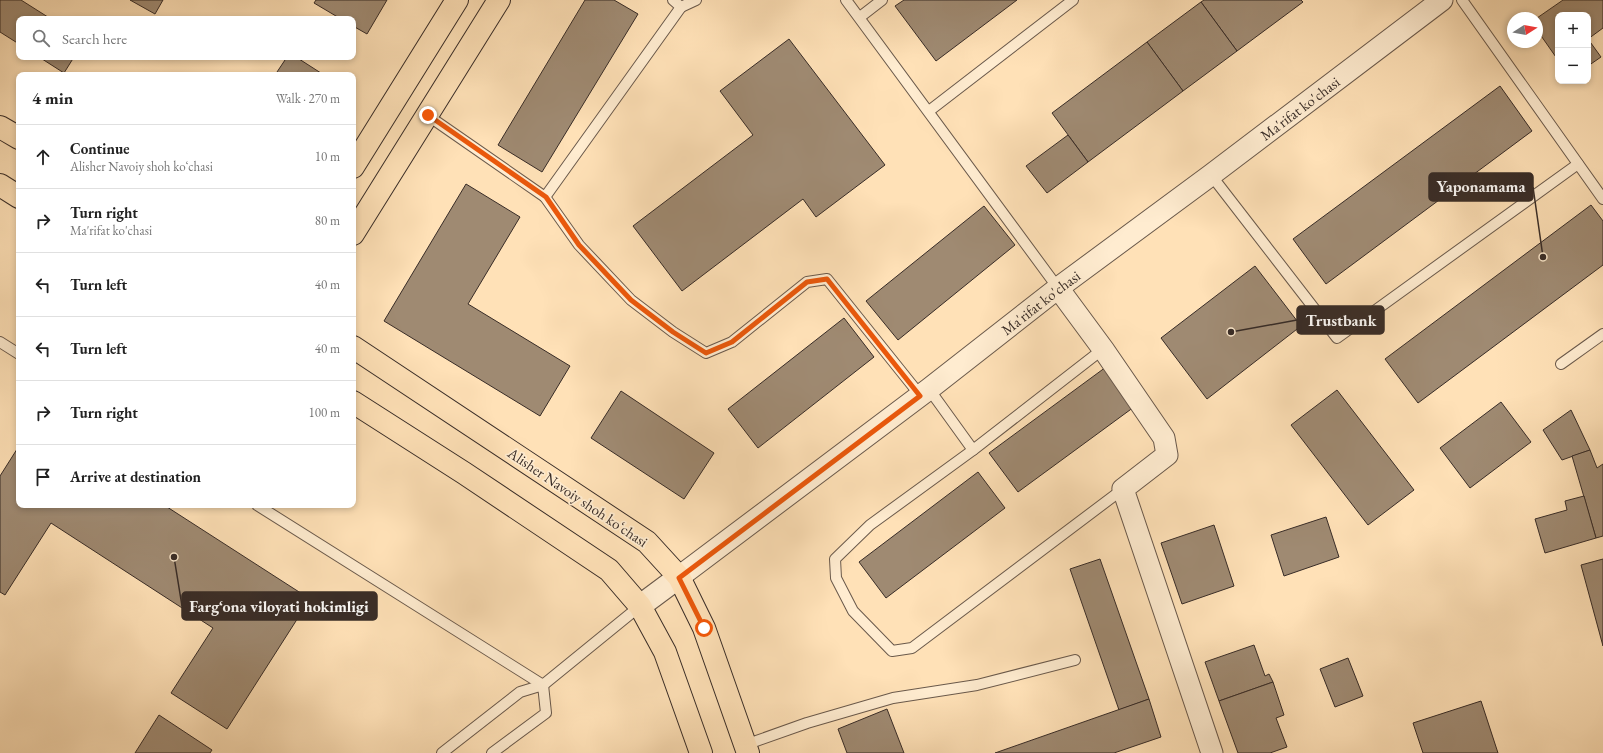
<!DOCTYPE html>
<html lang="en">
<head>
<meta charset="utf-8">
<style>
  body { margin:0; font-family:"EB Garamond",serif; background:#f6f6f6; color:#222 }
  .controls { position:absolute; right:12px; top:12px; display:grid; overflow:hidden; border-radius:8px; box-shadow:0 2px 6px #0003 }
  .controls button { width:36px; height:36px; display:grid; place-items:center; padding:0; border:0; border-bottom:1px solid #e0e0e0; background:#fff; color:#222; font:20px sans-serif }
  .compass { position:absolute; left:1507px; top:12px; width:36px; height:36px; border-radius:50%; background:#fff; box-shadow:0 2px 6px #0003; rotate:79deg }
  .stop { position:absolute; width:12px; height:12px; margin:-9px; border:3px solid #ea580c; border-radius:50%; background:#fff }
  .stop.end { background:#ea580c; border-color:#fff; box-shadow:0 1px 4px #0008 }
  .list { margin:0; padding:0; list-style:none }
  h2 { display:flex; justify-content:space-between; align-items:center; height:52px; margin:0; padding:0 16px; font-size:17px }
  h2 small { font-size:13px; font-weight:400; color:#767676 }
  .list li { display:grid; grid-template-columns:26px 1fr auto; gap:12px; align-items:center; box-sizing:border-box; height:64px; padding:0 16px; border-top:1px solid #e0e0e0 }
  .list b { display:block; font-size:15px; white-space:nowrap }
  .list p { margin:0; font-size:13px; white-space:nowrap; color:#767676 }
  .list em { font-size:13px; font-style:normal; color:#767676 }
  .icon { flex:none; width:22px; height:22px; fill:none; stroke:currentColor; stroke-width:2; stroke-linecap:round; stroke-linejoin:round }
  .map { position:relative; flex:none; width:1603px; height:753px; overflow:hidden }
  .search { position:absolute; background:#fff; box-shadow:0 2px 6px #0003; left:16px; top:16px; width:340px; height:44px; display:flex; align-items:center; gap:10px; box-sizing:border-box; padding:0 14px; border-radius:8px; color:#767676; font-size:15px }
  .panel { position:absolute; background:#fff; box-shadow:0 2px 6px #0003; left:16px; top:72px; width:340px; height:436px; border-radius:8px }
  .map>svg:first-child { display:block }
</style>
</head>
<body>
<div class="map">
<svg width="1603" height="753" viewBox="0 0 1603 753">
  <rect width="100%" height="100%" fill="#ffe1b7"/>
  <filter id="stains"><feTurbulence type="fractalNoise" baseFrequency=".005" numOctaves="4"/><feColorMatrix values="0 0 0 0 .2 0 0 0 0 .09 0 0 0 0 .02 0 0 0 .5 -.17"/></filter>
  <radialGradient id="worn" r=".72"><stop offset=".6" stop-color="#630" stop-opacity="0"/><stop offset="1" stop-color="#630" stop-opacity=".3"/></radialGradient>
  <g fill="#9f8a72" stroke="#382c27">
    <polygon points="0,0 21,0 51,19 19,19 19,44 0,32"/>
    <polygon points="130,0 163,0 155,14"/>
    <polygon points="316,0 387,0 367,34 353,26 353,19 341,19 314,3"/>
    <polygon points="585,0 614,0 638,14 542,172 498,145"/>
    <polygon points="904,0 1017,0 936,61 895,6"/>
    <polygon points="1204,0 1301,0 1303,2 1237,51 1201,2"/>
    <polygon points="1563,0 1603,0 1603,28 1588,39 1588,15 1558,15 1558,60 1537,30 1537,18"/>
    <polygon points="1201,2 1237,51 1183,91 1147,42"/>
    <polygon points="789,39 885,165 816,217 803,199 682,291 633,226 753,135 720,91"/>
    <polygon points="1588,39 1601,57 1588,66"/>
    <polygon points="1147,42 1183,91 1088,162 1052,113"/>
    <polygon points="39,57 74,57 64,73"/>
    <polygon points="287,57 296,57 324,75 275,75"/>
    <polygon points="1500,86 1532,131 1326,284 1293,239"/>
    <polygon points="1068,135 1088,162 1047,193 1026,166"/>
    <polygon points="466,184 520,217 468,304 570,366 540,416 384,321"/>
    <polygon points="1591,205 1603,221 1603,265 1418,403 1385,359"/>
    <polygon points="984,206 1015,245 898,340 866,301"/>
    <polygon points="1255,266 1301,326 1207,399 1161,338"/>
    <polygon points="844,318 874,357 758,448 728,409"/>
    <polygon points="1106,367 1134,407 1018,492 989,453"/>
    <polygon points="1337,390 1414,490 1368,525 1291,425"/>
    <polygon points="621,391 714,453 684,499 591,438"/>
    <polygon points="1501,402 1531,442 1470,488 1440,448"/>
    <polygon points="1571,410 1590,450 1562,460 1543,430"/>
    <polygon points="19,446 19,505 164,505 310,599 227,729 171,693 213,628 51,523 5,595 0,592 0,476"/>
    <polygon points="1590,450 1597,468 1603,464 1603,536 1596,538 1572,456"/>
    <polygon points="978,472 1005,508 886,598 859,562"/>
    <polygon points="1584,496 1596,538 1545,553 1535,519 1567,510 1565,501"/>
    <polygon points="1326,517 1339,557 1284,576 1271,535"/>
    <polygon points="1214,525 1234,586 1182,604 1161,543"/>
    <polygon points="1100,559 1149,699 1119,710 1070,569"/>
    <polygon points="1603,559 1603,646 1581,565"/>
    <polygon points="1254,645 1265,676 1269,674 1273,682 1219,701 1205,662"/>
    <polygon points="1348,658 1363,696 1335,707 1320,669"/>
    <polygon points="1273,682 1284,715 1276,718 1287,747 1270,753 1238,753 1219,701"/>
    <polygon points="1149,699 1161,737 1114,753 995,753"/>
    <polygon points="1481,701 1498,753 1423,753 1413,723"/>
    <polygon points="887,709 904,753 847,753 838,729"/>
    <polygon points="159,715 212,750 210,753 135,753"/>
  </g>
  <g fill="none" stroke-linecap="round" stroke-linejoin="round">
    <defs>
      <g id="service">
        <polyline points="846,0 1058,288"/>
        <polyline points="1462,0 1603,199"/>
        <polyline points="681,7 696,0"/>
        <polyline points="860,17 882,0"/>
        <polyline points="929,111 1073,0"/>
        <polyline points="427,115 545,197 681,7 673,0"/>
        <polyline points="1211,175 1337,338 1578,164"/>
        <polyline points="545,197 579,245 631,300 673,332 706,353 732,342 807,282 827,279 920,395"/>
        <polyline points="0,342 19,354"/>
        <polyline points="1103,349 973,450 870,525 835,559 836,578 853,611 892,651 912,648 1123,489"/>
        <polyline points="1561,364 1603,334"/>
        <polyline points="929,389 973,450"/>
        <polyline points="257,505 543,685 640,606"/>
        <polyline points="745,745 807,723 893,698 977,685 1075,660"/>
        <polyline points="442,753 520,692 543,685 546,713 492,753"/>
      </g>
      <g id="minor">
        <polyline points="1058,288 1103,349 1164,438 1167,455 1123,489 1212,753"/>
        <path id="s1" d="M679 577 929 389 1058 288 1211 175 1442 0"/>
      </g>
      <polyline id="tertiary" points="640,606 679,577"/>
      <g id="primary">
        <polyline points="0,127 19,138"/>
        <polyline points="353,167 457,0"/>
        <polyline points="0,185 19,197"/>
        <polyline points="353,234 499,0"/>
        <polyline points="353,347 647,542 679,577 704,628 748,753"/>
        <polyline points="353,402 464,473 609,570 640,606 665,652 701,753"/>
      </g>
    </defs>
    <use href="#service" stroke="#6a594b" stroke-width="12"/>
    <use href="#minor" stroke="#6a594b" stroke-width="23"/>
    <use href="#tertiary" stroke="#6a594b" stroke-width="24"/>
    <use href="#primary" stroke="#382c27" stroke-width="24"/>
    <use href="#service" stroke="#ffecd0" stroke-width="10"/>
    <use href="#minor" stroke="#ffecd0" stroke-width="21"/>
    <use href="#tertiary" stroke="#ffecd0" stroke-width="22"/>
    <use href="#primary" stroke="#ffe1b7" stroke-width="22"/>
  </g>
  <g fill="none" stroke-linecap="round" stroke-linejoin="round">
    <polyline stroke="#ea580c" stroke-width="5" points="428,115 546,197 579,245 631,300 673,332 706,353 732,342 807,282 827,279 920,396 679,578 704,628"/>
  </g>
  <g text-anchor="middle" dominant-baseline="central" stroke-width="3.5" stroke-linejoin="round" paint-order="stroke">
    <g font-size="15" fill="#382c27" stroke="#ffecd0">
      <text stroke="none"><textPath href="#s1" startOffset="778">Ma'rifat ko'chasi</textPath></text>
      <text stroke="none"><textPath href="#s1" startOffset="454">Ma'rifat ko'chasi</textPath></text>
      <text transform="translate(578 497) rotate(34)">Alisher Navoiy shoh koʻchasi</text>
    </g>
  </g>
  <path fill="none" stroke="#382c27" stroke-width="1.5" d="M1543 257L1533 187M1231 332L1297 320M174 557L182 606"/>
  <g fill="#382c27" stroke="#ffecd0" stroke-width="1.5">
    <circle cx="1543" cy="257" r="4"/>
    <circle cx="1231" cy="332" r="4"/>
    <circle cx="174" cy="557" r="4"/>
  </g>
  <g fill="#382c27" stroke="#382c27" stroke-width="1.5">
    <rect x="1429" y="173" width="104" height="28" rx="4"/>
    <rect x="1297" y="306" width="87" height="28" rx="4"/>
    <rect x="182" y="592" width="195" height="28" rx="4"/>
  </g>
  <g font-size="16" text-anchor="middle" font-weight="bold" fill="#fff">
    <text x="1481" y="192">Yaponamama</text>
    <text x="1341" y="326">Trustbank</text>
    <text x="279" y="612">Farg‘ona viloyati hokimligi</text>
  </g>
  <rect width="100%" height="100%" filter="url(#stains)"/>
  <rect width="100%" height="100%" fill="url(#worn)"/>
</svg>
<div class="controls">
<button>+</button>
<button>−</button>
</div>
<svg class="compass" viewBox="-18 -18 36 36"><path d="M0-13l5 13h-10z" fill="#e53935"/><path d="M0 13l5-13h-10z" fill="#767676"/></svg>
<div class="stop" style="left:704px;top:628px"></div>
<div class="stop end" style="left:428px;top:115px"></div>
<div class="search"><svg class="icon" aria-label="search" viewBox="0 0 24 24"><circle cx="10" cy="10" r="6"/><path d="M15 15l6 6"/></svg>Search here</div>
<section class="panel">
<h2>4 min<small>Walk · 270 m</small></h2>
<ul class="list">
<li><svg class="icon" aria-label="ahead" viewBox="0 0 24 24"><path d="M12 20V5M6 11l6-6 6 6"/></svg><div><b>Continue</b><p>Alisher Navoiy shoh koʻchasi</p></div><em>10 m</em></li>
<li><svg class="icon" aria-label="right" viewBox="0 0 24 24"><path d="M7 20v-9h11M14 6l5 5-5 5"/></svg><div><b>Turn right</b><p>Ma'rifat ko'chasi</p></div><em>80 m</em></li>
<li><svg class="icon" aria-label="left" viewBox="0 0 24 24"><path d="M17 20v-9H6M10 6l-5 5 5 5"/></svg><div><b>Turn left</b></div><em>40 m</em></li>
<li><svg class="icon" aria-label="left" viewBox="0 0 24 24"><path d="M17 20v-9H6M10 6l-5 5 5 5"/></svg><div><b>Turn left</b></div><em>40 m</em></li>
<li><svg class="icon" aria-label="right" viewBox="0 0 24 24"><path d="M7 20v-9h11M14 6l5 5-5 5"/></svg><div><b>Turn right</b></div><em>100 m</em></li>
<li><svg class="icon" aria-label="arrive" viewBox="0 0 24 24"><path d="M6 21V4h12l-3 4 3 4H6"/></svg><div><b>Arrive at destination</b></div></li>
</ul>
</section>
</div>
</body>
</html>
